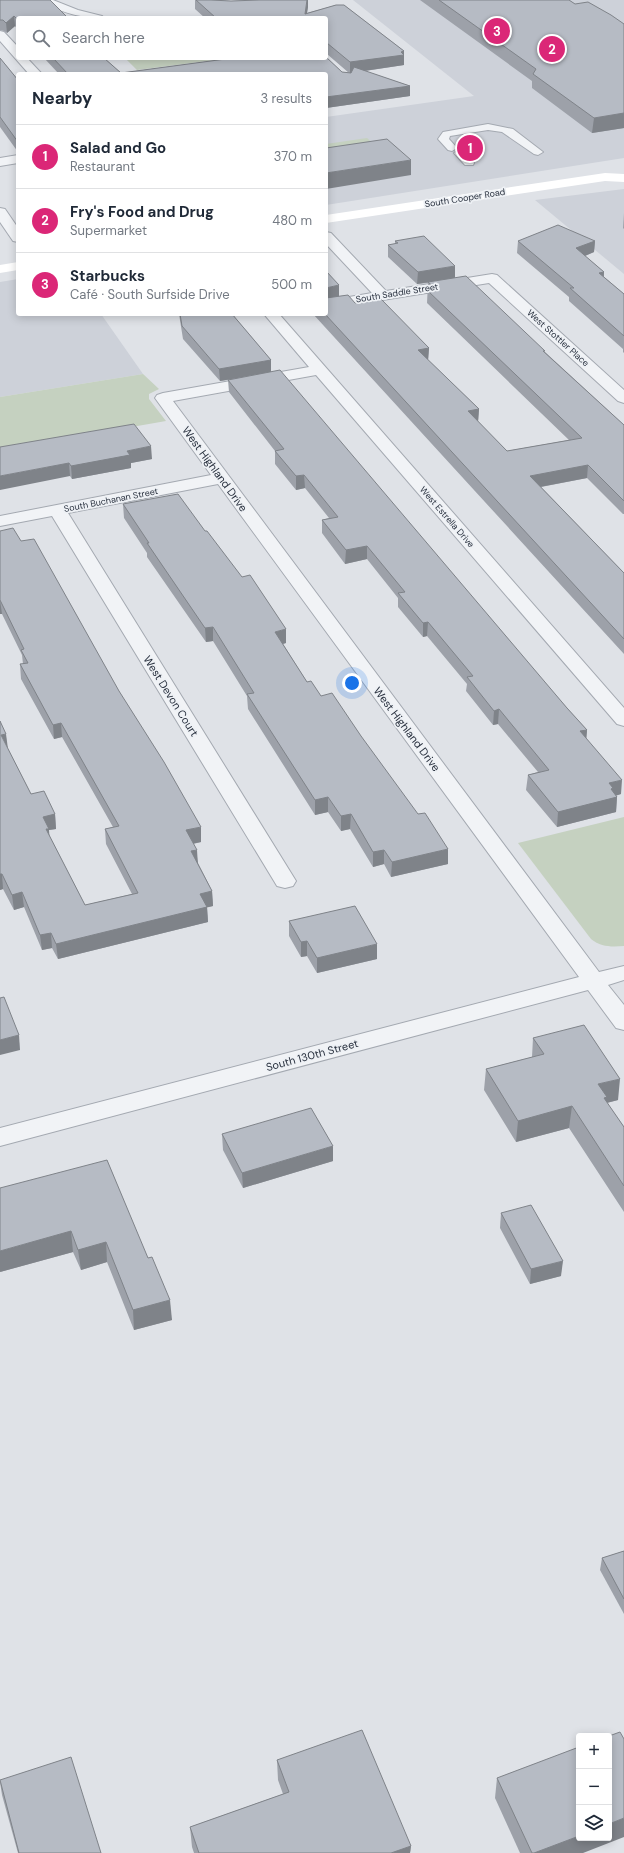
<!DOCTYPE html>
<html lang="en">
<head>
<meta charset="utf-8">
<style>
  body { margin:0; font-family:"DM Sans",sans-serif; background:#f2f2f3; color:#1f2937 }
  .controls { position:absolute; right:12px; bottom:12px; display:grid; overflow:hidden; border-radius:4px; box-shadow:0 2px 10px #0003 }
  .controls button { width:36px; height:36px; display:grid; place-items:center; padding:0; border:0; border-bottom:1px solid #e0e1e3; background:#fff; color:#1f2937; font:20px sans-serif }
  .you { position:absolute; left:352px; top:683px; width:14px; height:14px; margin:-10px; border:3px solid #fff; border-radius:50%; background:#1a73e8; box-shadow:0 0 0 6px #1a73e833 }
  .badge { display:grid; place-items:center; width:26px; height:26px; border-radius:50%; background:#db2777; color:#fff; font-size:13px; font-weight:700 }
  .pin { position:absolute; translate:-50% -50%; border:2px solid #fff; box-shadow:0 1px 4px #0006 }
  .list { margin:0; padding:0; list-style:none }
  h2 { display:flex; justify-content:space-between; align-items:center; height:52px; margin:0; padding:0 16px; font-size:17px }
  h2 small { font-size:13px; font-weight:400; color:#747a83 }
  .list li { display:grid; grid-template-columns:26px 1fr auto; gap:12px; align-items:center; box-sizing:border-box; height:64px; padding:0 16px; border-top:1px solid #e0e1e3 }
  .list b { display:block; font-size:15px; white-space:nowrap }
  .list p { margin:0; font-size:13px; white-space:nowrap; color:#747a83 }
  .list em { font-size:13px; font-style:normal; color:#747a83 }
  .icon { flex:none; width:22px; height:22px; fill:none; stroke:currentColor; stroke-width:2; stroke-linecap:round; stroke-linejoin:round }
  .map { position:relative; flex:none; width:624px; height:1853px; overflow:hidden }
  .search { position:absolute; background:#fff; box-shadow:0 2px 10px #0003; left:16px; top:16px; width:312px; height:44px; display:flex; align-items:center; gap:10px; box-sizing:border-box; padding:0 14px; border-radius:4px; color:#747a83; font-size:15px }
  .panel { position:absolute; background:#fff; box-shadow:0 2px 10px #0003; left:16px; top:72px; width:312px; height:244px; border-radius:4px }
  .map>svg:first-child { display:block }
</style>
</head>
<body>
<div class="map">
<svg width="624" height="1853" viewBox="0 0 624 1853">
  <rect width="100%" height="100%" fill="#dfe2e7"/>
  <g fill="#cdd1d9">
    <polygon points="353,0 624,0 624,158 326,205 326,117 474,96"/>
    <polygon points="624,189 624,274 535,200"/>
    <polygon points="18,279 18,314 101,314 143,374 0,397 0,282"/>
  </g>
  <g fill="#c5d1c0">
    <polygon points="125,58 225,58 244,74 229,74 215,60 137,70"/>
    <polygon points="367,138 386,155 326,164 326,144"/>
    <polygon points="143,374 159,389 149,394 149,399 166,421 0,450 0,397"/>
    <path d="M624 817V946C611 947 601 947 591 939L518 843Z"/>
  </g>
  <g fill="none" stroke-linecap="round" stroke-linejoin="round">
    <defs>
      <g id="service">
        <polygon points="488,124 513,129 543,152 538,155 534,154 502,132 488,130 450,136 449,139 457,148 452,151 448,150 438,139 443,132"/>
        <path d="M459 150C465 151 471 158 474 163L473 165H465L454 153Z"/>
      </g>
      <g id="minor">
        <path d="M38 0H53L78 10 102 16 104 18C77 18 64 12 39 2Z"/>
        <polygon points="0,31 4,32 18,47 18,58 27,58 42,74 29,74 0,41"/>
        <polygon points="18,155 18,163 0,166 0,158"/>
        <polygon points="326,232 331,233 386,291 492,274 497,275 624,390 624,403 618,401 489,283 326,309 326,301 372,293 326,244"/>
        <polygon points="264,314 279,314 624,708 624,726 617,724 316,375 173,401 599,972 624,966 624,980 608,985 624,1005 624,1030 616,1028 588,990 0,1146 0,1128 579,977 218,484 68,513 296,881 293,886 285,888 277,886 274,881 52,516 0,526 0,516 211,475 155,398 157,395 163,393 309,367"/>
      </g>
      <polygon id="tertiary" points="0,208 5,209 18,228 18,242 13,241 0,222"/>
    </defs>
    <use href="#service" stroke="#a4a9b1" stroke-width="2"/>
    <use href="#minor" stroke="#a4a9b1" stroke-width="2"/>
    <use href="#tertiary" stroke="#a4a9b1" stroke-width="2"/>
    <use href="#service" fill="#f1f3f6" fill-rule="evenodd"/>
    <use href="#minor" fill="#f1f3f6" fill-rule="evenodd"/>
    <use href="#tertiary" fill="#f1f3f6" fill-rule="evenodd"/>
    <g fill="#fff" fill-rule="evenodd">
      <polygon points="605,173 624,174 624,182 605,181 326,223 326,215"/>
      <polygon points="18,262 18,270 0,273 0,265"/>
    </g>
  </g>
  <g fill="#9da1a9">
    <polygon points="0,0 18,18 18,30 15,26 7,33 4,31 0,30"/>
    <polygon points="195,0 211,0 231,1 259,0 308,0 308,7 307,13 336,5 344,5 404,51 404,65 365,71 410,86 410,96 326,108 326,74 59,74 44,58 104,58 121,73 233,58 326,58 326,57 342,72 349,73 327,54 326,54 326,18 205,18 195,9"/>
    <polygon points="420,0 569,0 575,4 624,24 624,128 592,133 532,88 532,81"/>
    <polygon points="0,58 18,80 18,152 0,127"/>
    <polygon points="624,213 624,229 623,228"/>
    <polygon points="395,241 455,278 545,352 624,425 624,514 623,514 587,478 541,487 624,573 624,654 313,314 326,314 339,285 339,296 355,303 429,348 428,360 479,409 478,422 507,451 569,440 427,303 428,283 417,284 388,257 388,245 395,244"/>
    <polygon points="518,241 595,241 594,252 585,256 604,272 604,277 624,294 624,353 623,352 623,349 569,301 569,297 517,253"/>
    <polygon points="179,314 232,314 271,360 271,372 567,708 587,730 586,738 621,794 616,795 617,797 616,812 557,827 526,790 528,775 538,772 498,724 493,725 466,691 467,684 427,636 423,637 398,607 398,598 367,559 345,564 322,533 322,520 329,518 305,488 296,490 275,464 275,451 229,392 228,380 220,381 183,339"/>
    <polygon points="0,447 152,459 131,463 131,468 72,479 70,476"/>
    <polygon points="123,504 286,643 283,644 307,682 321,696 448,864 391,877 384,864 373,867 350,829 341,831 328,812 315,815 248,709 247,696 213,641 206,642 147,557 147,553 124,518"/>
    <polygon points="0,531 201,842 193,844 198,863 212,891 213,906 207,907 208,922 58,959 52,948 42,950 24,907 14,910 3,889 0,890 8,749 31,794 55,814 56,829 49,830 49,835 85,905 132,894 106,844 105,829 113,827 62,737 54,739 21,679 20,664 23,664 22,655 2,614 0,614"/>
    <polygon points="289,921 377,959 317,973 307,956 301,957 289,936"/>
    <polygon points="533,1038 618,1100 607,1103 624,1127 624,1212 569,1128 516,1142 484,1090 486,1069 532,1057"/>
    <polygon points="222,1134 333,1161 243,1188 223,1150"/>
    <polygon points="107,1160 172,1320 134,1330 107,1262 81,1270 73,1252 0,1272"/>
    <polygon points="501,1213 561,1276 530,1284 500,1228"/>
    <polygon points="624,1551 624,1614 600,1570 602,1558"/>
    <polygon points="277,1760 411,1846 410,1853 194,1853 192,1847 190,1827 283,1794 278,1780"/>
    <polygon points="497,1778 583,1853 520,1853 495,1798"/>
    <polygon points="0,1782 101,1853 18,1853 2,1795"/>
  </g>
  <g fill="#7f8389">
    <polygon points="307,0 308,0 308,7 306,18 305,14"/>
    <polygon points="14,16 15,26 7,33 6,23"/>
    <polygon points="404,51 404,65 350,73 350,62"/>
    <polygon points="410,86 410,96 326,108 326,97"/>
    <polygon points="624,113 624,128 592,133 594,118"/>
    <polygon points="411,160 411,175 326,189 326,173"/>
    <polygon points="595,241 594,252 575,260 576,248"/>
    <polygon points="328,257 327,269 326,270 326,258"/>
    <polygon points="455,266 455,278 417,284 418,272"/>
    <polygon points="604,272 603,284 599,273"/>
    <polygon points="339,285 339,297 326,300 326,288"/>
    <polygon points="429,348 428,361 418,350"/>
    <polygon points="271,360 271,372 220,381 219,369"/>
    <polygon points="479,409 478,422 468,411"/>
    <polygon points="151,446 152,459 131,463 131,468 72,479 71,466 127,451"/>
    <polygon points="69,463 70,476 0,490 0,476"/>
    <polygon points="588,465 587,478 529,489 530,476"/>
    <polygon points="304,475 305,488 296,490 296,476"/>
    <polygon points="367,546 367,559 345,564 346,550"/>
    <polygon points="0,600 2,614 0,614"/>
    <polygon points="428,622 427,636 423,637 423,623"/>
    <polygon points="213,627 213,641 206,642 205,628"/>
    <polygon points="286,629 286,643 275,646 275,632"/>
    <polygon points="499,709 498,724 493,725 494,711"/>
    <polygon points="61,723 62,737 54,739 53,725"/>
    <polygon points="587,730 586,744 580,731"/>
    <polygon points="6,734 8,749 1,735"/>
    <polygon points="622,780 621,794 612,797 617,797 616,812 557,827 558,812 609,783"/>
    <polygon points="328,797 328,812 315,815 315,800"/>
    <polygon points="55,814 56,829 49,830 50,844 43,817"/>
    <polygon points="351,814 350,829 341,831 341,816"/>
    <polygon points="201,827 201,842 186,845 186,830"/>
    <polygon points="448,849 448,864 391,877 392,862"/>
    <polygon points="197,850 198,865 191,851"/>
    <polygon points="384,850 384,864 373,867 373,852"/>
    <polygon points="0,874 2,874 3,889 0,890"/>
    <polygon points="212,891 213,906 201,909 200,894"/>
    <polygon points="22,892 24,907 14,910 12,895"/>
    <polygon points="207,907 208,922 58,959 56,944"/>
    <polygon points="51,933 52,948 42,950 40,935"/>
    <polygon points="307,941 307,956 301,957 301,942"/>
    <polygon points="377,944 377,959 317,973 317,958"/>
    <polygon points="19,1035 20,1050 0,1055 0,1040"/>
    <polygon points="620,1079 618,1100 606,1103 598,1084"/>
    <polygon points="572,1106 569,1128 516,1142 518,1121"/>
    <polygon points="333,1146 333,1161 243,1188 242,1173"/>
    <polygon points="71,1231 73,1252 0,1272 0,1251"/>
    <polygon points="106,1242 107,1262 81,1270 78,1250"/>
    <polygon points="563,1261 561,1276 530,1284 531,1269"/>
    <polygon points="170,1300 172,1320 134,1330 133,1310"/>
    <polygon points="624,1818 624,1837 583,1853 534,1853 579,1836 579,1838 609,1838 609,1824"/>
    <polygon points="411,1846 410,1853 391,1853"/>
  </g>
  <g fill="#b6bbc4" stroke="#7f8389">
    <polygon points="0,0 50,0 68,18 18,18 18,20 14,16 6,23 3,20 0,20"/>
    <polygon points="196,0 211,0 231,1 259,0 307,0 305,14 336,5 344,5 404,51 401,52 404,55 350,62 327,43 326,43 326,18 216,18"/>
    <polygon points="439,0 569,0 575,4 588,2 611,15 624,24 624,113 594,118 533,74 536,69"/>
    <polygon points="326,57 342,72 351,73 354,67 410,86 326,97 326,74 68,74 53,58 104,58 121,73 233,58 326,58"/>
    <polygon points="0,58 18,80 18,142 0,117"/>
    <polygon points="387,139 411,160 326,173 326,148"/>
    <polygon points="558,225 595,241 576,248 604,272 599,273 624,294 624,336 570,288 574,288 518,241"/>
    <polygon points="424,236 455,266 418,272 388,245 398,243 395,241"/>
    <polygon points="326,271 339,285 326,288"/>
    <polygon points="466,276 545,351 543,351 624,425 624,501 588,465 530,476 624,573 624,639 325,314 326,314 326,298 348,295 355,303 381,299 429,348 418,350 479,409 468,411 507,451 582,438 428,291 436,289 428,282"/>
    <polygon points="180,314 232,314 271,360 219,369 182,326"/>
    <polygon points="280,370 567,708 587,730 580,731 622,780 609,783 613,788 611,789 617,797 558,812 528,775 549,770 499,709 494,711 467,677 473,676 428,622 423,623 398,593 405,592 367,546 346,550 322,520 338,517 304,475 296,476 275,451 284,449 228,380"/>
    <polygon points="134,424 151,446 127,451 130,455 71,466 69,463 0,476 0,447"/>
    <polygon points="178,494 205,531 207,531 242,577 250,575 286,629 275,632 307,682 311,681 321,696 332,693 361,736 418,814 425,813 448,849 392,862 384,850 373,852 351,814 341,816 328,797 315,800 247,694 254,693 213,627 205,628 147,543 149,543 123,504"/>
    <polygon points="13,528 21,541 34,539 119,691 164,762 201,827 186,830 197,850 191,851 212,891 200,894 207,907 56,944 51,933 40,935 22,892 12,895 2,874 0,874 0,721 6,734 1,735 31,794 44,791 55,814 43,817 49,829 46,829 85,905 138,893 105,829 119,826 61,723 53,725 20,664 28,663 21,650 24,649 0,600 0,531"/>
    <polygon points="355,906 377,944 317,958 307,941 301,942 289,921"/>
    <polygon points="4,997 19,1035 0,1040 0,998"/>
    <polygon points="584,1025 620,1079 598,1084 607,1097 604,1098 624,1127 624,1186 572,1106 518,1121 486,1069 544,1054 533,1038"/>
    <polygon points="311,1108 333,1146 242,1173 222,1134"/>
    <polygon points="107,1160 148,1258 152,1257 170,1300 133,1310 106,1242 78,1250 71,1231 0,1251 0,1188"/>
    <polygon points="531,1205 563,1261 531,1269 501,1213"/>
    <polygon points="624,1551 624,1599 602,1558"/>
    <polygon points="362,1730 411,1846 391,1853 199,1853 190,1827 289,1792 277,1760"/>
    <polygon points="620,1732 624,1739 624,1818 609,1824 609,1736"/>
    <polygon points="579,1747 579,1836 534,1853 532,1853 497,1778"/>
    <polygon points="71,1757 101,1853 19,1853 0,1780"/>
  </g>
  <g text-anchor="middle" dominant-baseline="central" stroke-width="3.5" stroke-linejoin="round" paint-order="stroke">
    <g font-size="9" fill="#28303e" stroke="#eef1f5">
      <text transform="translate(465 198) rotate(-9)">South Cooper Road</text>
      <text transform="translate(397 293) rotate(-9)">South Saddle Street</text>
      <text transform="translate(558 338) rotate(42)">West Stottler Place</text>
      <text transform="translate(111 500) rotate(-11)">South Buchanan Street</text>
      <text transform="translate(447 517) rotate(49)">West Estrella Drive</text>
    </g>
    <g font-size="11" fill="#28303e" stroke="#eef1f5">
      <text transform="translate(215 469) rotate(54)">West Highland Drive</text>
      <text transform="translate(171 696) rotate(58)">West Devon Court</text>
      <text transform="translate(407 729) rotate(53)">West Highland Drive</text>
      <text transform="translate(312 1055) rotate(-15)">South 130th Street</text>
    </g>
  </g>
</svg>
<div class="controls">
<button>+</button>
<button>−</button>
<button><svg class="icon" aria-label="layers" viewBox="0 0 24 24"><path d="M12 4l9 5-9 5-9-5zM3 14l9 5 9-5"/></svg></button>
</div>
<div class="you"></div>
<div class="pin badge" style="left:470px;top:148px">1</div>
<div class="pin badge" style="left:552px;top:49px">2</div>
<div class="pin badge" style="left:497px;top:31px">3</div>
<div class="search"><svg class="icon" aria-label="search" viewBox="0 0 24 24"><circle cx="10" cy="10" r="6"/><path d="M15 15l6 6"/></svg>Search here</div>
<section class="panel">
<h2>Nearby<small>3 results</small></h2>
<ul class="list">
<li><span class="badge">1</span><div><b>Salad and Go</b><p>Restaurant</p></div><em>370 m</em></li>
<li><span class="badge">2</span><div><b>Fry's Food and Drug</b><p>Supermarket</p></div><em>480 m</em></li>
<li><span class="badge">3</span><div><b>Starbucks</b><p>Café · South Surfside Drive</p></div><em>500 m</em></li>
</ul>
</section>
</div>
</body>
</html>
